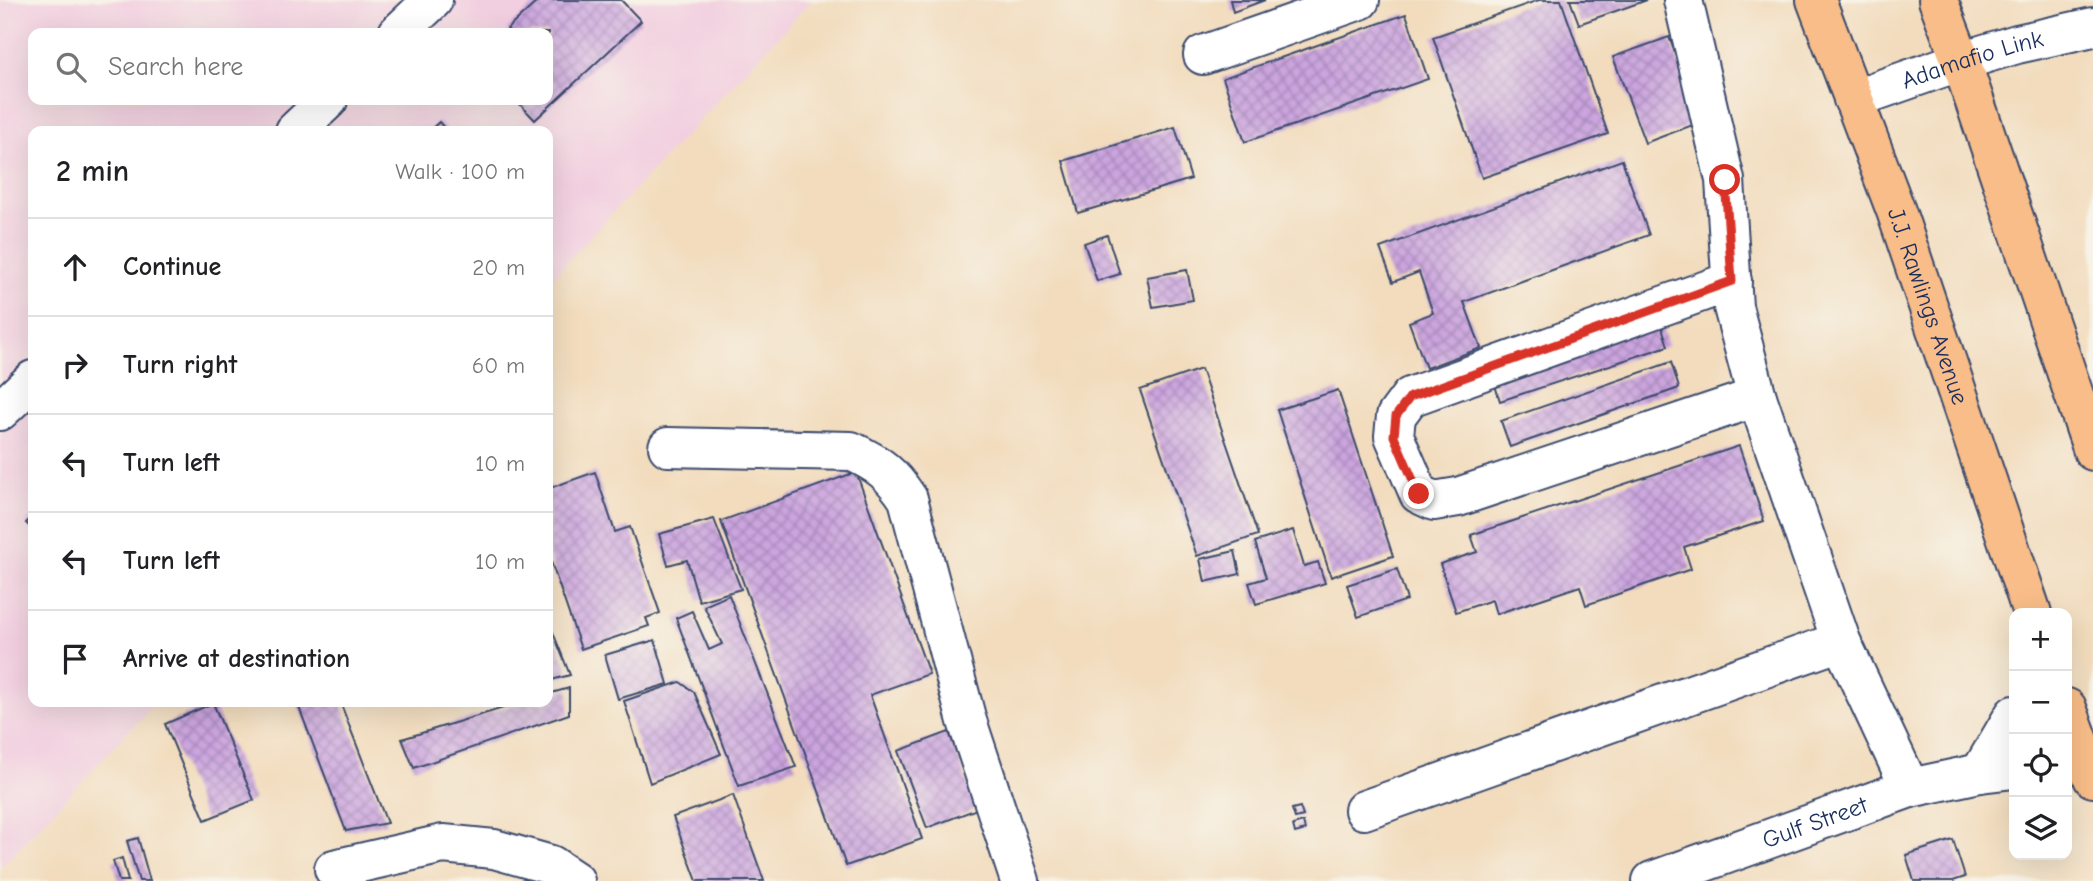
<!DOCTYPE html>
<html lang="en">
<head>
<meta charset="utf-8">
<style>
  body { margin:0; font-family:"Comic Neue",sans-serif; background:#f6f6f6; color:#202124 }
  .controls { position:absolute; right:21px; bottom:21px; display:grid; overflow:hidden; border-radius:14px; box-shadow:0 7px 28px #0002 }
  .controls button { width:63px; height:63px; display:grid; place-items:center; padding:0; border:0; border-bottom:2px solid #e0e0e0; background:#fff; color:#202124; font:35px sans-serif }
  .stop { position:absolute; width:21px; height:21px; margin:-16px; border:5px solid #d93025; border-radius:50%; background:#fff }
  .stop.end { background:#d93025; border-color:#fff; box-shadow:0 2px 7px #0008 }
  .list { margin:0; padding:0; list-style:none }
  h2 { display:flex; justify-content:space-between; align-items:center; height:91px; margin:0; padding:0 28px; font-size:30px }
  h2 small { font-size:23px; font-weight:400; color:#757577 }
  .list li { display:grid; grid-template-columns:46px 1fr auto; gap:21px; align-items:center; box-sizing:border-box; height:98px; padding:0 28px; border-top:2px solid #e0e0e0 }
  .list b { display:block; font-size:26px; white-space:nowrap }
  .list em { font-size:23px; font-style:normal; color:#757577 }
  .icon { flex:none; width:38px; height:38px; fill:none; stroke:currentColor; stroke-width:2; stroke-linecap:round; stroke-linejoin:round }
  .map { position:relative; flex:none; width:2093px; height:881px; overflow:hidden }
  .search { position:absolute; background:#fff; box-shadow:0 7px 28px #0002; left:28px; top:28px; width:525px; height:77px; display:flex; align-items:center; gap:18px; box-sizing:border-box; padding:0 24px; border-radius:14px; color:#757577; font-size:26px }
  .panel { position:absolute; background:#fff; box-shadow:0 7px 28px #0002; left:28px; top:126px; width:525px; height:581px; border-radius:14px }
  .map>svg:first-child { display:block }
</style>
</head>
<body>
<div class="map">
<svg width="2093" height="881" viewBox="0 0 2093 881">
  <defs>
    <pattern id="building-cross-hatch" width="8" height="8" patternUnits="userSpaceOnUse" patternTransform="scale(1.75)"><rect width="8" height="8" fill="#cca5df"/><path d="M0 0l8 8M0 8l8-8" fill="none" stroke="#a587b8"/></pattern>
  </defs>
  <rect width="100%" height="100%" fill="#f7f3e8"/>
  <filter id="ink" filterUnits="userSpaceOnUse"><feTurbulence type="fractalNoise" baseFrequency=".0143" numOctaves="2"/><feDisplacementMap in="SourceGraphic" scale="14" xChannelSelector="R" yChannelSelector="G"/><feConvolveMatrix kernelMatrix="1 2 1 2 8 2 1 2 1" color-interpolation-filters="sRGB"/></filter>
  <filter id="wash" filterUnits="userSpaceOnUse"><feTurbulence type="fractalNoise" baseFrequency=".00686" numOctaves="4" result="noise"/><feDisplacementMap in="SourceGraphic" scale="28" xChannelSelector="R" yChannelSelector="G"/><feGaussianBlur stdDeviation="1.57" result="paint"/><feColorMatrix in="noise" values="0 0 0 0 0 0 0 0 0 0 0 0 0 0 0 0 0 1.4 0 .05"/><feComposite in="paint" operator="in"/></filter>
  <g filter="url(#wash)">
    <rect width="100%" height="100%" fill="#f2dcbd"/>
    <path fill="#f2cfe0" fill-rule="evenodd" d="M0 0H812L548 282V131H33V702H156L0 868ZM33 33H548V100H33Z"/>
    <g id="blocks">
      <g fill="url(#building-cross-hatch)">
        <polygon points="539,0 621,0 641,21 535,120 516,100 548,100 548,33 511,33 507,29"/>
        <polygon points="1230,0 1265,0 1233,12"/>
        <polygon points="1539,0 1561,0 1608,134 1482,178 1433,37"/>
        <polygon points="1570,0 1647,0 1579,24"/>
        <polygon points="1406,14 1428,79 1245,142 1223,78"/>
        <polygon points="1669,37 1701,122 1645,143 1613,57"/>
        <polygon points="439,122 447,131 429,131"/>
        <polygon points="1175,127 1191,179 1078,213 1063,161"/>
        <polygon points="1622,160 1649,235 1464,302 1481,348 1426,368 1409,322 1433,313 1419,272 1393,282 1380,248"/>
        <polygon points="1107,235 1120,274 1097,281 1084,243"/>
        <polygon points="1187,270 1193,300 1153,307 1147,277"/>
        <polygon points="1660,321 1668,346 1500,401 1492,376"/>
        <polygon points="1671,362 1679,388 1510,447 1501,421"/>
        <polygon points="1201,369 1258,535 1197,556 1140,390"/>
        <polygon points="1338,390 1393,556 1331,577 1277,410"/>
        <polygon points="1739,446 1764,521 1684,547 1691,569 1586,605 1580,586 1496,614 1492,600 1456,612 1440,564 1477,552 1471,535"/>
        <polygon points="595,472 615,532 630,527 660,613 646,618 649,626 581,649 548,553 548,482 550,488"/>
        <polygon points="856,472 929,674 870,695 922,839 846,866 721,521"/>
        <polygon points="33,516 33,530 26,523"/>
        <polygon points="714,519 741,589 699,601 687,560 668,565 659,534"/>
        <polygon points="1293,530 1304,566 1318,562 1325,583 1256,604 1249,583 1266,578 1255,542"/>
        <polygon points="1235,551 1240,574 1205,582 1200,559"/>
        <polygon points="1397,569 1407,600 1358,617 1347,585"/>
        <polygon points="729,595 796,767 739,786 676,618 692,611 709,650 722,644 704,606"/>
        <polygon points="548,620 570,675 548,681"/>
        <polygon points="655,640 668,684 618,699 605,655"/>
        <polygon points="680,682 694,692 721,754 650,783 624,701"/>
        <polygon points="569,688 569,714 414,768 402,739 523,702 548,702 548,694"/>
        <polygon points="297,702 340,702 387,823 346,831"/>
        <polygon points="213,703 254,800 205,820 165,724"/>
        <polygon points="949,732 977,809 927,828 898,751"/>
        <polygon points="733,795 764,881 697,881 673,817"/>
        <polygon points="1300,807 1303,816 1295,818 1292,809"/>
        <polygon points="1303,822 1305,830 1295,833 1293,825"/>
        <polygon points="138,838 150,881 139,881 127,841"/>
        <polygon points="1953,840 1965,877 1953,881 1914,881 1906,855"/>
        <polygon points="122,858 128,881 119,881 113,861"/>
      </g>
    </g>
  </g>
  <g filter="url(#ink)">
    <use href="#blocks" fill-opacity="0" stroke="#3b496c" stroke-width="2"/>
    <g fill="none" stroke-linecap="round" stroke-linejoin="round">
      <defs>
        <g id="minor">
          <polyline points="1683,0 1725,180 1733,307 1757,397 1841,641 1910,788"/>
          <polyline points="398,33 433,0"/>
          <polyline points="1203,55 1360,0"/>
          <path id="s1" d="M1853 99 1961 61 2017 44 2093 27"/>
          <polyline points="295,131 328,100"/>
          <polyline points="1732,281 1410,397 1396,416 1394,436 1419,494 1434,501 1458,497 1757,397"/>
          <polyline points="0,411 33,380"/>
          <path d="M668 447 851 451C879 464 891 473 908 499L967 721 1020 881"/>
          <polyline points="1980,773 2014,715"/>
          <polyline points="1364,810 1841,641"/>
          <polyline points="334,869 443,844 494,849 551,865 575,881"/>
          <path id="s2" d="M1652 881 1910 788 1980 773 2014 769"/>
        </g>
        <g id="highway">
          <path id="s3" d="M1816 0 1896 211 2032 613"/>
          <polyline points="1938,0 1961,61 2093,451"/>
          <polyline points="2067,708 2093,778"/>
        </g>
      </defs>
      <use href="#minor" stroke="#3b496c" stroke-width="42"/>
      <use href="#highway" stroke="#3b496c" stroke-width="42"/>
      <use href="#minor" stroke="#fff" stroke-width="38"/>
      <use href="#highway" stroke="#f8bd88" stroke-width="38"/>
    </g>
  </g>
  <g fill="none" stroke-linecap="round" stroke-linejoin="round" filter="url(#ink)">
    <polyline stroke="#d93025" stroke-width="9" points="1419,494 1394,436 1396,416 1410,397 1732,281 1725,180"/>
  </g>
  <g text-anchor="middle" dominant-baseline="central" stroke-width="5" stroke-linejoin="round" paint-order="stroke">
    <g font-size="24" fill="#1b2f5e" stroke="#f7f3e8">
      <text stroke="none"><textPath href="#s1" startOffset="126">Adamafio Link</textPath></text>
      <text stroke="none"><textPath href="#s3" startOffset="326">J.J. Rawlings Avenue</textPath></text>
      <text stroke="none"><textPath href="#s2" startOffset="173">Gulf Street</textPath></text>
    </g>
  </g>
</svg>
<div class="controls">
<button>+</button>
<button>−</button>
<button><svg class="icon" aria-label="locate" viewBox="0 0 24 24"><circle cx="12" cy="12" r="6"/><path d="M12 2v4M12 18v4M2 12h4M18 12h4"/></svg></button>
<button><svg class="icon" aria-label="layers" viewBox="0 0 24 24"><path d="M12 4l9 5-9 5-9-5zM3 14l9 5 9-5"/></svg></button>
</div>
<div class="stop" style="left:1725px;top:180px"></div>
<div class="stop end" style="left:1419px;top:494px"></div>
<div class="search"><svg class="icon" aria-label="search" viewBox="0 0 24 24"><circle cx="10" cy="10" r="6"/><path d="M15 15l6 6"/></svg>Search here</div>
<section class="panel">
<h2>2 min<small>Walk · 100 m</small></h2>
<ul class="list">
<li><svg class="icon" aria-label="ahead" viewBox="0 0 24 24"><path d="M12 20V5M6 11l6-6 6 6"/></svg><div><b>Continue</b></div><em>20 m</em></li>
<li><svg class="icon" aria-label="right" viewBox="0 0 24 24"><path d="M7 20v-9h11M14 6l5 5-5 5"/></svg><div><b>Turn right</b></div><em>60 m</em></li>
<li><svg class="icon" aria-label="left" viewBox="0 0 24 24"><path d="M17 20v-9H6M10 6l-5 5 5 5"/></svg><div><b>Turn left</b></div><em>10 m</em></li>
<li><svg class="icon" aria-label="left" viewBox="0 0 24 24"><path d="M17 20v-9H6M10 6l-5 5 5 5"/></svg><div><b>Turn left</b></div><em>10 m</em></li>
<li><svg class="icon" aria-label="arrive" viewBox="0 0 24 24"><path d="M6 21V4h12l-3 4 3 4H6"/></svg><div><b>Arrive at destination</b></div></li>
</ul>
</section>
</div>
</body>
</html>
